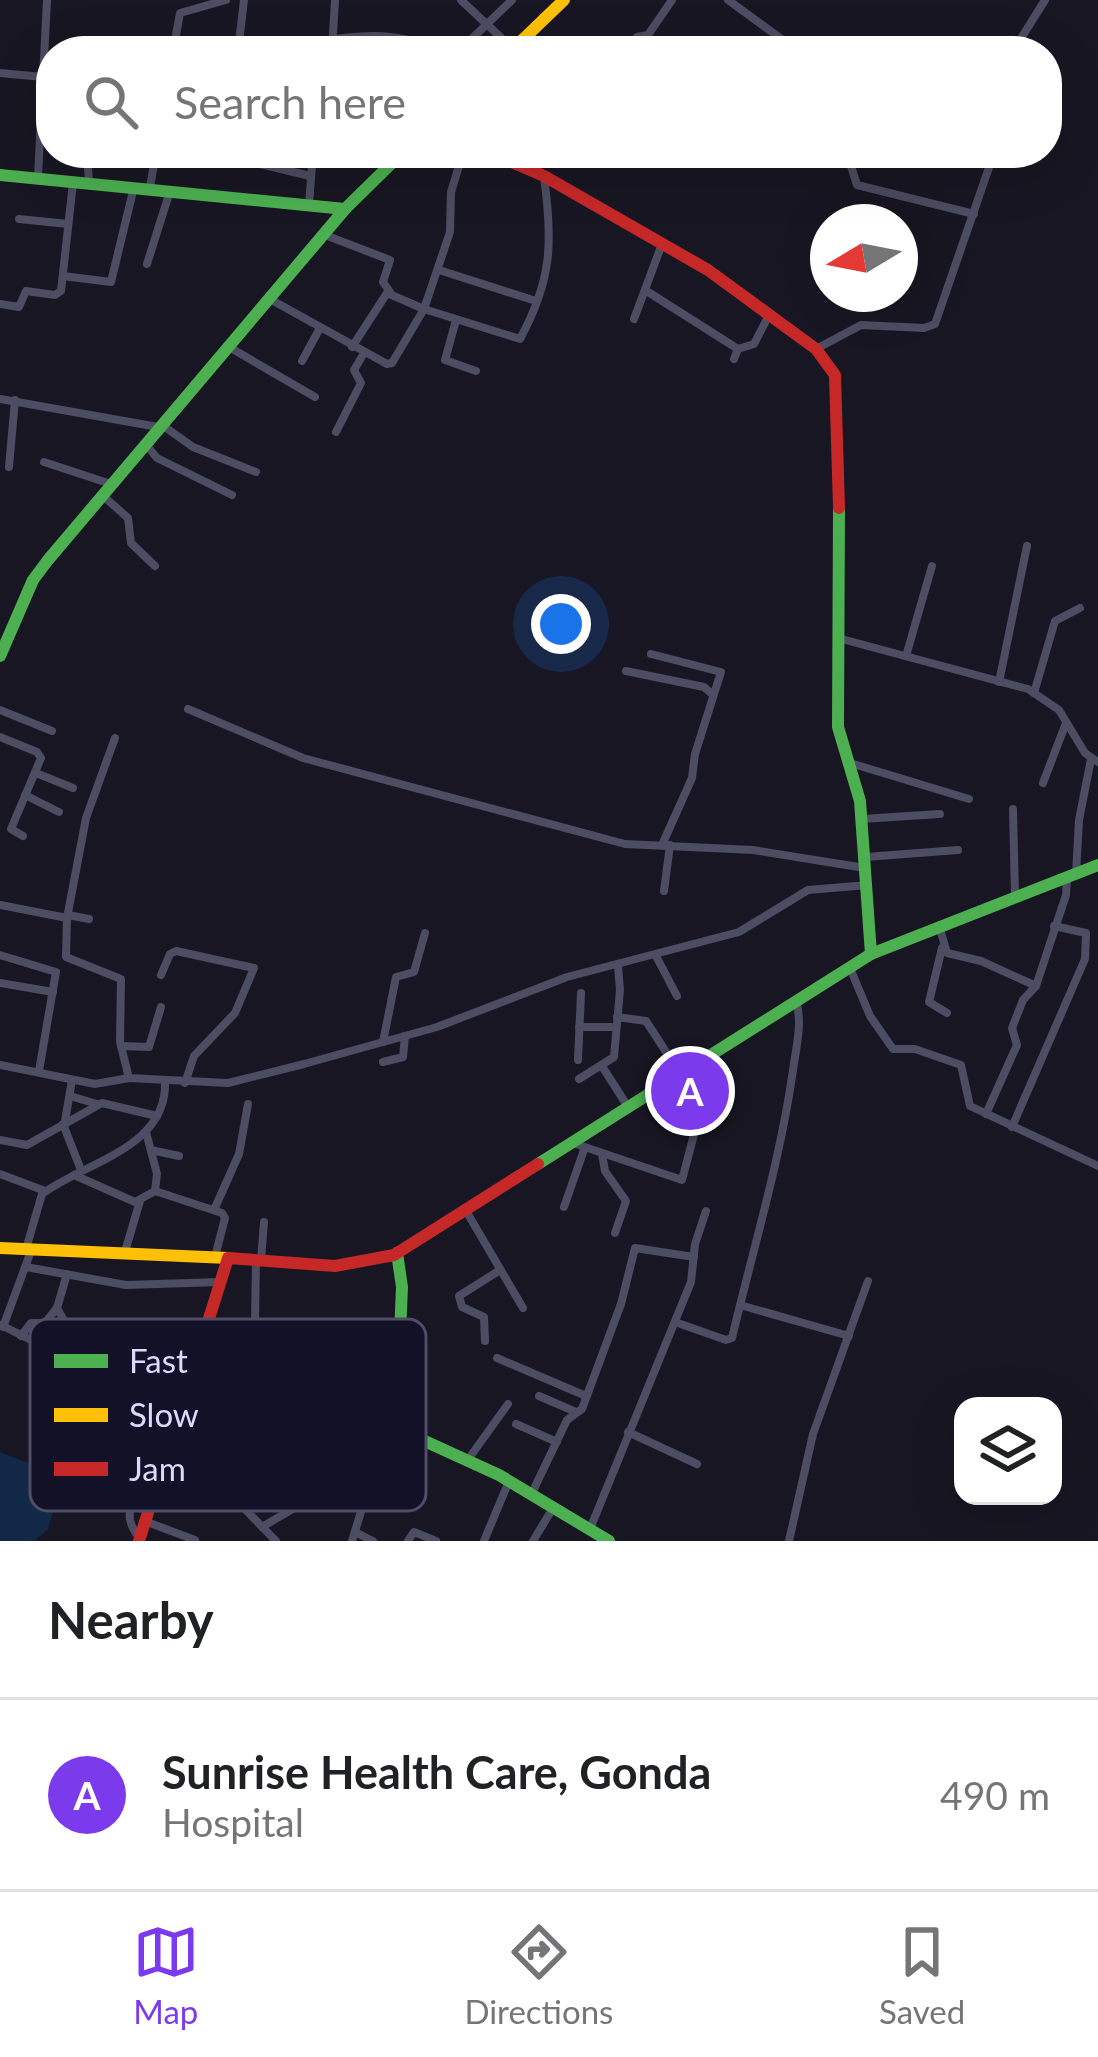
<!DOCTYPE html>
<html lang="en">
<head>
<meta charset="utf-8">
<style>
  body { margin:0; font-family:Lato,sans-serif; background:#f6f6f6; color:#202124 }
  .controls { position:absolute; right:36px; bottom:36px; display:grid; overflow:hidden; border-radius:24px; box-shadow:0 12px 48px #0002 }
  .controls button { width:108px; height:108px; display:grid; place-items:center; padding:0; border:0; border-bottom:3px solid #e0e0e0; background:#fff; color:#202124; font:60px sans-serif }
  .compass { position:absolute; left:810px; top:204px; width:108px; height:108px; border-radius:50%; background:#fff; box-shadow:0 12px 48px #0002; rotate:260deg }
  .you { position:absolute; left:561px; top:624px; width:42px; height:42px; margin:-30px; border:9px solid #fff; border-radius:50%; background:#1a73e8; box-shadow:0 0 0 18px #1a73e833 }
  .badge { display:grid; place-items:center; width:78px; height:78px; border-radius:50%; background:#7c3aed; color:#fff; font-size:39px; font-weight:700 }
  .pin { position:absolute; translate:-50% -50%; border:6px solid #fff; box-shadow:0 3px 12px #0006 }
  .list { margin:0; padding:0; list-style:none }
  h2 { display:flex; justify-content:space-between; align-items:center; height:156px; margin:0; padding:0 48px; font-size:51px }
  h2 small { font-size:39px; font-weight:400; color:#757577 }
  .list li { display:grid; grid-template-columns:78px 1fr auto; gap:36px; align-items:center; box-sizing:border-box; height:192px; padding:0 48px; border-top:3px solid #e0e0e0 }
  .list b { display:block; font-size:45px; white-space:nowrap }
  .list p { margin:0; font-size:39px; white-space:nowrap; color:#757577 }
  .list em { font-size:39px; font-style:normal; color:#757577 }
  .icon { flex:none; width:66px; height:66px; fill:none; stroke:currentColor; stroke-width:2; stroke-linecap:round; stroke-linejoin:round }
  .map { position:relative; flex:none; width:1098px; height:1541px; overflow:hidden }
  .search { position:absolute; background:#fff; box-shadow:0 12px 48px #0002; left:36px; right:36px; top:36px; height:132px; display:flex; align-items:center; gap:30px; box-sizing:border-box; padding:0 42px; border-radius:48px; color:#757577; font-size:45px }
  .sheet { height:348px; background:#fff }
  nav { display:flex; justify-content:space-around; align-items:center; box-sizing:border-box; height:168px; border-top:3px solid #e0e0e0; background:#fff; font-size:33px; color:#757577 }
  nav a { display:grid; justify-items:center; gap:6px }
  nav .on { color:#7c3aed }
  .map>svg:first-child { display:block }
</style>
</head>
<body>
<div class="map">
<svg width="1098" height="1541" viewBox="0 0 1098 1541">
  <rect width="100%" height="100%" fill="#171622"/>
  <polygon fill="#122847" points="0,1452 63,1477 48,1529 34,1541 0,1541"/>
  <g fill="none" stroke-linecap="round" stroke-linejoin="round">
    <g stroke="#4c4c62" stroke-width="8">
      <polyline points="461,0 512,48"/>
      <polyline points="728,0 798,51"/>
      <polyline points="637,37 648,35 672,0"/>
      <path d="M334 39C367 35 405 32 434 51"/>
      <polyline points="105,51 105,49"/>
      <polyline points="173,51 180,13 226,0"/>
      <polyline points="238,51 244,0"/>
      <polyline points="332,51 335,0"/>
      <polyline points="459,51 512,0"/>
      <polyline points="804,51 813,51"/>
      <polyline points="1013,51 1045,0"/>
      <polyline points="0,73 43,77"/>
      <polyline points="87,153 89,182"/>
      <polyline points="214,153 310,176"/>
      <polyline points="853,153 851,166 857,185 974,214"/>
      <polyline points="38,177 47,0"/>
      <polyline points="150,187 156,153"/>
      <polyline points="309,204 313,153"/>
      <polyline points="19,219 68,224"/>
      <polyline points="325,235 390,260 383,282 390,292"/>
      <polyline points="147,264 170,191"/>
      <polyline points="439,270 536,301"/>
      <polyline points="63,276 111,282 134,187"/>
      <polyline points="645,290 738,349"/>
      <path d="M268 298 387 364 392 363 424 309 520 339C552 280 553 242 544 177"/>
      <polyline points="0,304 19,307 26,291 55,295 61,291 73,183"/>
      <polyline points="634,319 662,244"/>
      <polyline points="456,320 445,360 476,371"/>
      <polyline points="229,347 315,397"/>
      <polyline points="352,347 387,293 424,309 450,232 451,192 463,153"/>
      <polyline points="816,349 861,325 924,328 935,324 994,153"/>
      <polyline points="734,359 738,349 754,344 770,313"/>
      <polyline points="302,361 320,328"/>
      <polyline points="0,399 158,427"/>
      <polyline points="162,425 193,447 256,472"/>
      <polyline points="336,432 361,383 354,370 364,353"/>
      <polyline points="147,446 157,458 232,495"/>
      <polyline points="44,462 111,484"/>
      <polyline points="9,467 15,400"/>
      <polyline points="102,495 128,518 131,543 155,566"/>
      <polyline points="838,638 1028,689 1059,710 1085,753 1098,762"/>
      <polyline points="651,654 721,672 695,754 692,778 662,845"/>
      <polyline points="906,656 932,566"/>
      <polyline points="626,671 704,687 712,694"/>
      <polyline points="999,682 1027,546"/>
      <polyline points="1034,693 1055,621 1080,608"/>
      <polyline points="188,709 303,758 625,844 753,850 865,868"/>
      <polyline points="0,710 52,731"/>
      <polyline points="0,737 37,752 41,758 11,829 23,836"/>
      <polyline points="850,763 969,799"/>
      <polyline points="36,773 73,788"/>
      <polyline points="1043,783 1066,723"/>
      <polyline points="25,795 59,812"/>
      <polyline points="1013,809 1015,897"/>
      <polyline points="862,819 940,814"/>
      <polyline points="866,857 958,850"/>
      <polyline points="1076,874 1079,820 1091,759"/>
      <polyline points="664,891 670,845"/>
      <polyline points="0,905 67,918 66,957 121,979 120,1042 129,1078 228,1083 304,1064 437,1027 567,977 739,932 808,890 868,885"/>
      <polyline points="68,915 89,919"/>
      <polyline points="67,918 86,818 115,738"/>
      <polyline points="940,929 947,953 981,961 1036,986"/>
      <polyline points="942,948 929,1002 947,1013"/>
      <polyline points="0,955 56,972 39,1071"/>
      <polyline points="656,956 677,996"/>
      <polyline points="850,968 870,1016 893,1049 915,1049 961,1065 970,1106 1098,1166"/>
      <polyline points="161,975 170,954 176,951 254,968 235,1013 194,1056 185,1083"/>
      <polyline points="0,983 53,992"/>
      <polyline points="617,1017 646,1021 681,1075"/>
      <polyline points="579,1027 616,1027"/>
      <polyline points="383,1042 396,977 414,972 425,933"/>
      <polyline points="121,1046 149,1047 161,1007"/>
      <polyline points="578,1060 581,993"/>
      <polyline points="383,1062 403,1057 405,1036"/>
      <polyline points="0,1065 95,1084 129,1078"/>
      <polyline points="602,1066 628,1107"/>
      <polyline points="579,1079 614,1057 620,990 618,966"/>
      <polyline points="70,1096 97,1104"/>
      <polyline points="986,1114 1017,1045 1012,1028 1023,1000 1036,986 1066,895 1067,878"/>
      <polyline points="65,1121 72,1080"/>
      <polyline points="63,1124 81,1170"/>
      <polyline points="1012,1127 1085,959 1086,933 1054,926"/>
      <polyline points="146,1132 157,1174 155,1191"/>
      <polyline points="0,1140 27,1145 102,1103 157,1116"/>
      <polyline points="573,1143 682,1180 715,1055"/>
      <polyline points="151,1150 179,1156"/>
      <polyline points="602,1154 605,1171 626,1201 615,1233"/>
      <polyline points="0,1174 45,1191"/>
      <polyline points="74,1175 135,1202 155,1191 222,1213 225,1218 215,1257"/>
      <polyline points="564,1207 585,1147"/>
      <polyline points="465,1209 523,1308"/>
      <polyline points="214,1210 239,1154 248,1104"/>
      <path d="M26 1249 42 1194C85 1162 168 1148 165 1081"/>
      <polyline points="124,1255 140,1201"/>
      <polyline points="256,1260 255,1322 287,1347 303,1332 310,1334 381,1407 398,1417"/>
      <polyline points="261,1260 264,1222"/>
      <polyline points="26,1267 126,1285 220,1282"/>
      <polyline points="67,1274 57,1308 68,1328 89,1342 90,1353 111,1369 135,1358 188,1383"/>
      <polyline points="740,1305 849,1336"/>
      <path d="M675 1322 726 1340 732 1338C753 1249 780 1162 793 1070 796 1048 802 1026 797 1004"/>
      <polyline points="1,1325 35,1342"/>
      <polyline points="3,1327 31,1251"/>
      <polyline points="21,1336 31,1323 45,1323 56,1309"/>
      <polyline points="485,1341 484,1317 462,1307 459,1296 500,1270"/>
      <polyline points="497,1358 586,1396"/>
      <polyline points="539,1396 576,1412"/>
      <polyline points="91,1420 165,1457"/>
      <polyline points="516,1424 557,1442"/>
      <polyline points="628,1432 697,1464"/>
      <path d="M124 1436C124 1456 126 1470 130 1488 134 1511 122 1514 139 1538"/>
      <polyline points="174,1437 201,1447 220,1433 227,1433 342,1471 373,1476"/>
      <polyline points="169,1455 238,1502 276,1541"/>
      <polyline points="467,1461 508,1404"/>
      <polyline points="336,1493 362,1390"/>
      <polyline points="531,1495 567,1420 582,1409 621,1304 635,1248 694,1257"/>
      <polyline points="147,1522 195,1540"/>
      <polyline points="262,1527 313,1497 328,1467"/>
      <polyline points="590,1529 691,1282 695,1244 706,1211"/>
      <polyline points="355,1532 373,1541"/>
      <polyline points="352,1541 391,1414"/>
      <polyline points="408,1541 414,1532 436,1541"/>
      <polyline points="484,1541 509,1481"/>
      <polyline points="533,1541 553,1508"/>
      <polyline points="789,1541 813,1434 868,1281"/>
    </g>
    <g stroke="#4caf50" stroke-width="12">
      <polyline points="0,175 345,209 402,153"/>
      <polyline points="839,508 838,727 860,801 871,954"/>
      <polyline points="0,656 33,580 48,560 345,209"/>
      <polyline points="538,1164 871,954 1098,865"/>
      <polyline points="397,1253 402,1287 397,1406 401,1425 418,1438 499,1475 609,1541"/>
    </g>
    <g stroke="#ffc107" stroke-width="12">
      <polyline points="511,51 564,0"/>
      <polyline points="0,1248 228,1258"/>
    </g>
    <g stroke="#c62828" stroke-width="12">
      <polyline points="491,153 544,176 708,270 816,349 835,375 839,508"/>
      <polyline points="139,1541 228,1258 335,1266 394,1255 538,1164"/>
    </g>
  </g>
  <rect x="30" y="1319" width="396" height="192" rx="18" fill="#131127" stroke="#4f4d67" stroke-width="3"/>
  <rect x="54" y="1354" width="54" height="14" fill="#4caf50"/>
  <rect x="54" y="1408" width="54" height="14" fill="#ffc107"/>
  <rect x="54" y="1462" width="54" height="14" fill="#c62828"/>
  <g font-size="33" fill="#dbd9fd">
    <text x="129" y="1373">Fast</text>
    <text x="129" y="1427">Slow</text>
    <text x="129" y="1481">Jam</text>
  </g>
</svg>
<div class="controls">
<button><svg class="icon" aria-label="layers" viewBox="0 0 24 24"><path d="M12 4l9 5-9 5-9-5zM3 14l9 5 9-5"/></svg></button>
</div>
<svg class="compass" viewBox="-18 -18 36 36"><path d="M0-13l5 13h-10z" fill="#e53935"/><path d="M0 13l5-13h-10z" fill="#757577"/></svg>
<div class="you"></div>
<div class="pin badge" style="left:690px;top:1091px">A</div>
<div class="search"><svg class="icon" aria-label="search" viewBox="0 0 24 24"><circle cx="10" cy="10" r="6"/><path d="M15 15l6 6"/></svg>Search here</div>
</div>
<section class="sheet">
<h2>Nearby<small></small></h2>
<ul class="list">
<li><span class="badge">A</span><div><b>Sunrise Health Care, Gonda</b><p>Hospital</p></div><em>490 m</em></li>
</ul>
</section>
<nav>
<a class="on"><svg class="icon" aria-label="map" viewBox="0 0 24 24"><path d="M3 6l6-2 6 2 6-2v14l-6 2-6-2-6 2zM9 4v14M15 6v14"/></svg>Map</a>
<a><svg class="icon" aria-label="directions" viewBox="0 0 24 24"><path d="M12 3l9 9-9 9-9-9zM9 14v-3h6M13 9l2 2-2 2"/></svg>Directions</a>
<a><svg class="icon" aria-label="saved" viewBox="0 0 24 24"><path d="M7 4h10v16l-5-4-5 4z"/></svg>Saved</a>
</nav>
</body>
</html>
